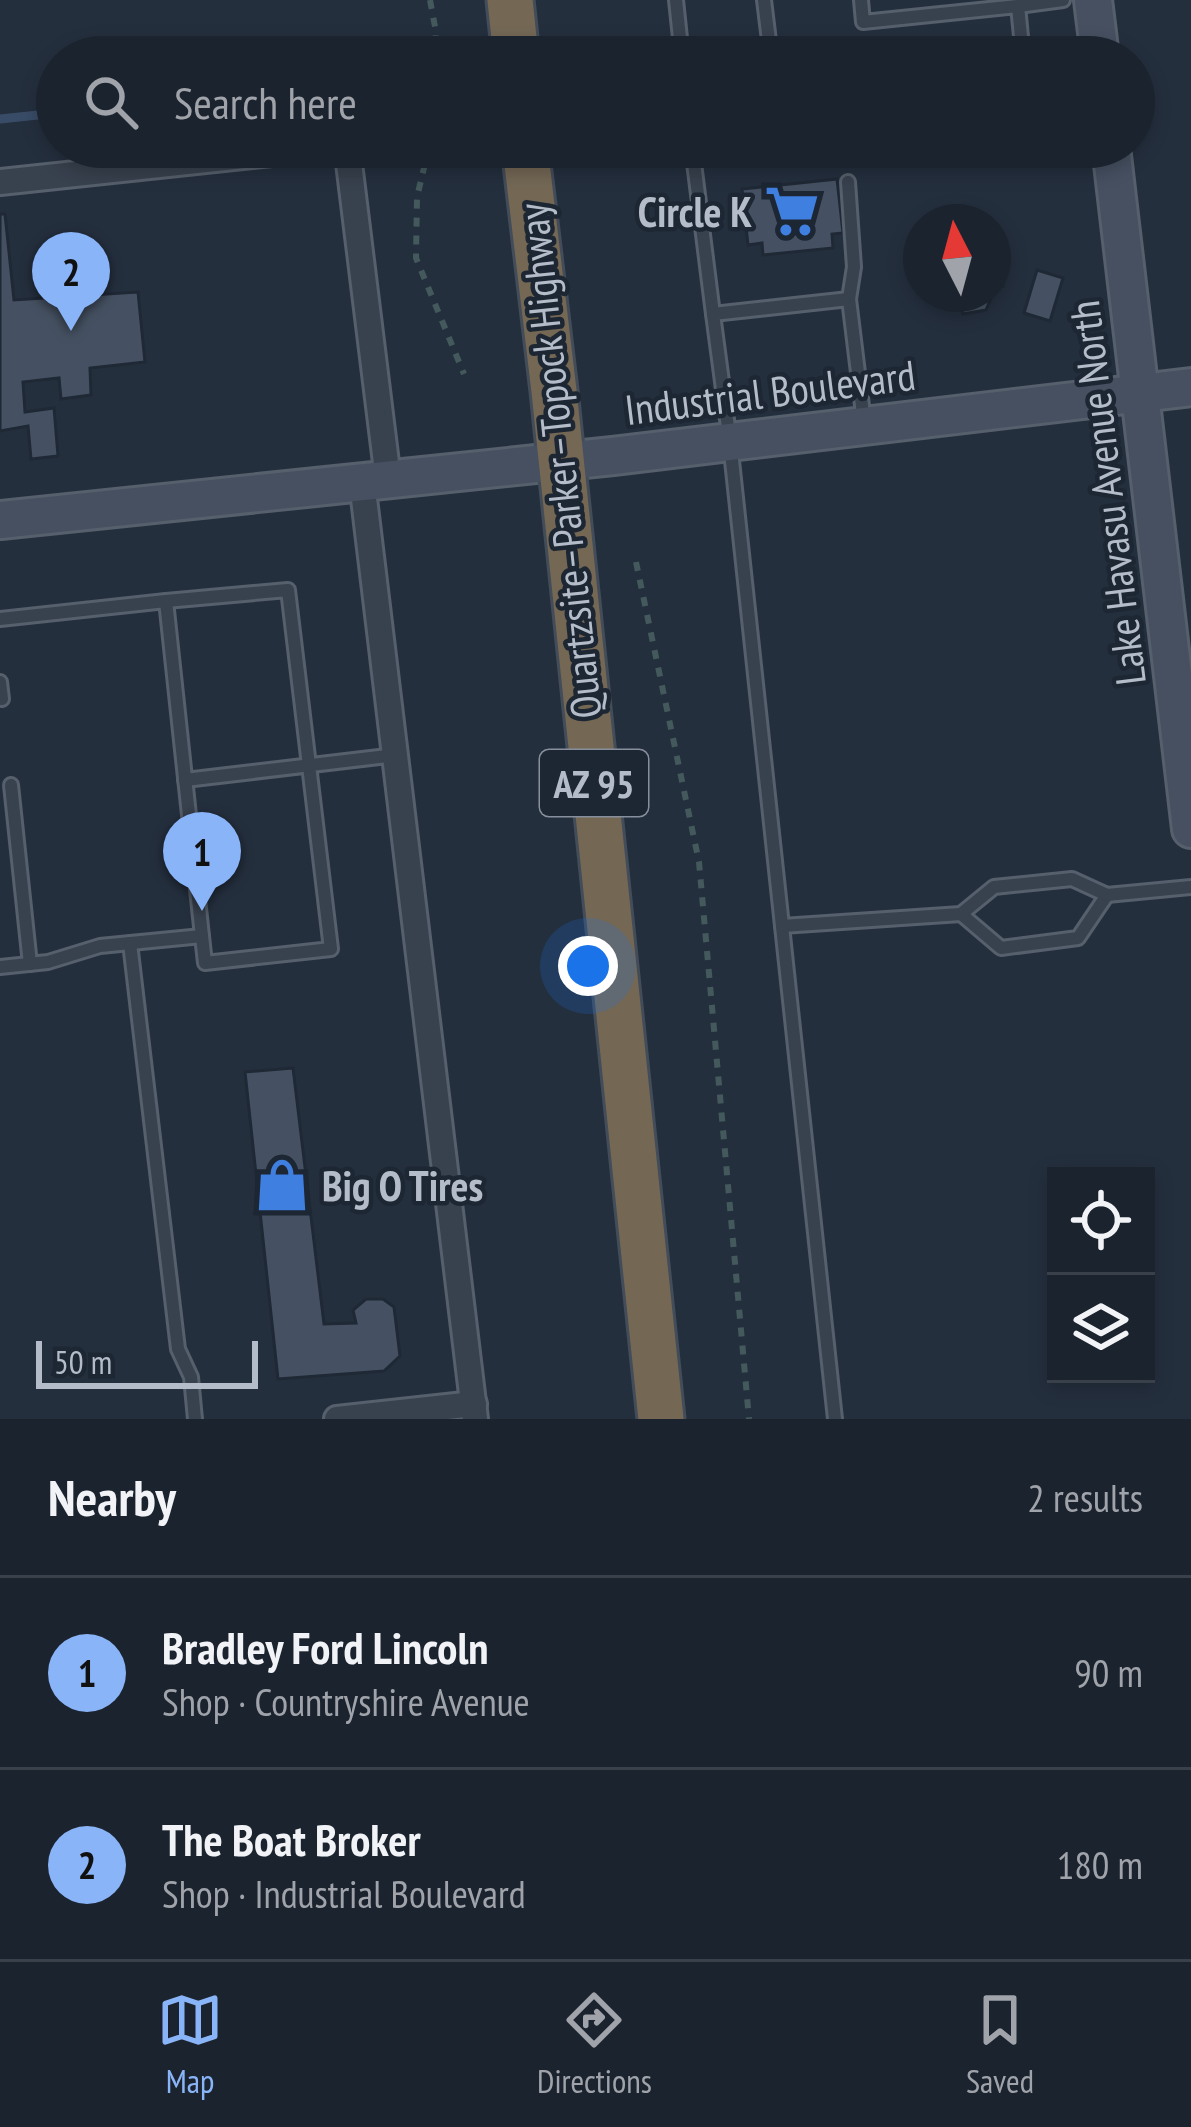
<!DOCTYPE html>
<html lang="en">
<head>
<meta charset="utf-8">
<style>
  body { margin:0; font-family:"PT Sans Narrow",sans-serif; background:#242b36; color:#f1f3f6 }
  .controls { position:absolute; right:36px; bottom:36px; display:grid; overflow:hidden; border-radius:0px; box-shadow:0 6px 18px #0003 }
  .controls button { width:108px; height:108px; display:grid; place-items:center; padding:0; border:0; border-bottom:3px solid #39404a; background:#1b232e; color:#f1f3f6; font:60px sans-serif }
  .compass { position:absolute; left:903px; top:204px; width:108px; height:108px; border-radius:50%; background:#1b232e; box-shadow:0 6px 18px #0003; rotate:354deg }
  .scale { position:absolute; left:36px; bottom:30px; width:222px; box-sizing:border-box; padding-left:12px; border:6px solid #b4bcc9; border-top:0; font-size:33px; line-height:42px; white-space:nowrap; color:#b4bcc9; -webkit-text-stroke:9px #1d2633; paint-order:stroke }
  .you { position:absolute; left:588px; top:966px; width:42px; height:42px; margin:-30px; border:9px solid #fff; border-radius:50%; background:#1a73e8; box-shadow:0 0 0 18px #1a73e833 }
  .badge { display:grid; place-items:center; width:78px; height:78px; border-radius:50%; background:#8ab4f8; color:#111; font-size:39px; font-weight:700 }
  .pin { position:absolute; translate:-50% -99px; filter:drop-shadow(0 3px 6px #0008) }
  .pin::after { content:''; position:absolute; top:63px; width:42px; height:36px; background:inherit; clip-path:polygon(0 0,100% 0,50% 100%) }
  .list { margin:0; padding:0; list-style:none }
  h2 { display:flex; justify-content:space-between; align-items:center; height:156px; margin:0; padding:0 48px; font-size:51px }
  h2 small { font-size:39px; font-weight:400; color:#a0a4aa }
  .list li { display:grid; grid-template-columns:78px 1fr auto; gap:36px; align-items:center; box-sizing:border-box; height:192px; padding:0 48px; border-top:3px solid #39404a }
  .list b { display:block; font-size:45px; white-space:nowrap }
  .list p { margin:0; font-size:39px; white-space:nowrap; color:#a0a4aa }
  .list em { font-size:39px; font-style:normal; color:#a0a4aa }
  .icon { flex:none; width:66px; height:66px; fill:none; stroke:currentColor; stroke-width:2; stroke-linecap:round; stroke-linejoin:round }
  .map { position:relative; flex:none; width:1191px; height:1419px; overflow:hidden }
  .search { position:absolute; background:#1b232e; box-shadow:0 6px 18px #0003; left:36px; right:36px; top:36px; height:132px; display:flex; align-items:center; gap:30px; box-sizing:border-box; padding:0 42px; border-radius:66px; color:#a0a4aa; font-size:45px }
  .sheet { height:540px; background:#1b232e }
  nav { display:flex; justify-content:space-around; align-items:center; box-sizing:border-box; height:168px; border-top:3px solid #39404a; background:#1b232e; font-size:33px; color:#a0a4aa }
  nav a { display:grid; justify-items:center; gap:6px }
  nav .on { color:#8ab4f8 }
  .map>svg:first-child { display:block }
</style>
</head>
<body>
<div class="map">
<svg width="1191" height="1419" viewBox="0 0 1191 1419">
  <rect width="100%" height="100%" fill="#242f3e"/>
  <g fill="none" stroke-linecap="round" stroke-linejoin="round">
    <g stroke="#394c67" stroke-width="9">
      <polyline points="586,56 650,48"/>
      <polyline points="0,119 57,113"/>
    </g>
  </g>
  <g fill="#455162" stroke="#1f2835" stroke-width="3">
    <polygon points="837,179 843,233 832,234 833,248 763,255 762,243 748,245 742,189"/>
    <polygon points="0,214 5,214 14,300 138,292 145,362 90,368 91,395 61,399 59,378 23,382 25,412 54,408 58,456 31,459 28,426 0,431"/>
    <polygon points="993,225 995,225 1003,286 996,286 986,310 963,314 960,294 993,294"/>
    <polygon points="1037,270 1063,278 1050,321 1024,313"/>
    <polygon points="293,1068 324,1324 356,1323 353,1310 366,1299 383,1299 394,1307 400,1356 384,1371 278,1379 245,1072"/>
  </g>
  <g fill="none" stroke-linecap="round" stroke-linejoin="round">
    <defs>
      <g id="lane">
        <polyline points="676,0 682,57"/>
        <polyline points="764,0 771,57"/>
        <polyline points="861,0 863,22 1018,6 1023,57"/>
        <polyline points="1018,6 1063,0"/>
        <polyline points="692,147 713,314"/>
        <polyline points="782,147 783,158"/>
        <polyline points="848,182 854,267 849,299"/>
        <polyline points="166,601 288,590 331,949 205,963 202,936"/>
        <polyline points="0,619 166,601 202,936 100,946 48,962 0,967"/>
        <polyline points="0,682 2,699"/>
        <polyline points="185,780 396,755"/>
        <polyline points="11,785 30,964"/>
        <polyline points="961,914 1001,948 1078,938 1107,895"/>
        <polyline points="782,926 961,914 994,887 1072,879 1107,895 1191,887"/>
        <polyline points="130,943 178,1349 191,1377 195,1419"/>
        <polyline points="835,1419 730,442 713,314 849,299 864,422"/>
      </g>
      <g id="street">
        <polyline points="347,147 388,479"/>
        <polyline points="0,182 328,147"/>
        <polyline points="362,482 475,1419"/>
        <polyline points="337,1419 474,1404"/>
      </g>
      <g id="secondary">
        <polyline points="1093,0 1100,57"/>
        <polyline points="1111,147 1191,829"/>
        <polyline points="0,520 613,456 1191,387"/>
      </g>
      <g id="highway">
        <polyline points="510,0 516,57"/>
        <polyline points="525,147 554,391 661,1419"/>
      </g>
    </defs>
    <use href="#lane" stroke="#565f6c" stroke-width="18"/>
    <use href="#street" stroke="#565f6c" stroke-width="30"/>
    <use href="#secondary" stroke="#565f6c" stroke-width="42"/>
    <use href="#highway" stroke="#434c59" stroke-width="51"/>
    <g stroke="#44595c" stroke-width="6" stroke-dasharray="9 9" stroke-linecap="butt">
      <polyline points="430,0 436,32 435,57"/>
      <polyline points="429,147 417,197 416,258 464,374"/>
      <polyline points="636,562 699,862 749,1419"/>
    </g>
    <use href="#lane" stroke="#38414e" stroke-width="12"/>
    <use href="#street" stroke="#38414e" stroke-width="24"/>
    <use href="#secondary" stroke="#465061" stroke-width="36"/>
    <use href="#highway" stroke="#746855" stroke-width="45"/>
  </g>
  <defs>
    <symbol id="supermarket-bare" viewBox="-9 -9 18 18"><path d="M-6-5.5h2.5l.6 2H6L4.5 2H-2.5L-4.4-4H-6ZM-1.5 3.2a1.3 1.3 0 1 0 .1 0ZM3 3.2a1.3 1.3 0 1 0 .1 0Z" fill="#3f7fe0" stroke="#1d2633" stroke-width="2.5" paint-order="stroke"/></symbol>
    <symbol id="shop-bare" viewBox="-9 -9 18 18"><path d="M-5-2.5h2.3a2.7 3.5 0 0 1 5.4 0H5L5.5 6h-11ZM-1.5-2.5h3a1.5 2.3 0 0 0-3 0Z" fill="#3f7fe0" stroke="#1d2633" stroke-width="2.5" paint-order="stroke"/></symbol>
  </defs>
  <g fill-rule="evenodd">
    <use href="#supermarket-bare" x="754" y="173" width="76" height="76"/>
    <use href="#shop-bare" x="244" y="1147" width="76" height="76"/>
  </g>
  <g text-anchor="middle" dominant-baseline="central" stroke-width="9" stroke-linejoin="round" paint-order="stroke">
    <rect fill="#1d2633" stroke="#878f9c" stroke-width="3" x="540" y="750" width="108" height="66" rx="9"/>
    <g font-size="39" font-weight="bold" fill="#b4bcc9">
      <text x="594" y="783">AZ 95</text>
    </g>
    <g font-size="42" font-weight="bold" fill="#b4bcc9" stroke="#1d2633" text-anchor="end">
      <text x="752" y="211">Circle K</text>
      <text x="322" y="1185" text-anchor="start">Big O Tires</text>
    </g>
    <g font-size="42" fill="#b4bcc9" stroke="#1d2633">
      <text transform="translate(770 392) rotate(-7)">Industrial Boulevard</text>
      <text transform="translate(559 461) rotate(-96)">Quartzsite–Parker–Topock Highway</text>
      <text transform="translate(1107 493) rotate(-97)">Lake Havasu Avenue North</text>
    </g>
  </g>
</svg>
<div class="controls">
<button><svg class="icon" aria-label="locate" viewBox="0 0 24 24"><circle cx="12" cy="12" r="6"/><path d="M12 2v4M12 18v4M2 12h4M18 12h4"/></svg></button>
<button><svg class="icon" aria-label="layers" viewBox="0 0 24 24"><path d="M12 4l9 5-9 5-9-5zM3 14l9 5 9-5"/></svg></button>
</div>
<svg class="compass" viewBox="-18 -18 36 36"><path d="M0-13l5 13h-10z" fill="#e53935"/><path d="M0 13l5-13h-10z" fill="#a0a4aa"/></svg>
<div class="scale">50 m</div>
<div class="you"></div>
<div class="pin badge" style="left:202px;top:911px">1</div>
<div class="pin badge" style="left:71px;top:331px">2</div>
<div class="search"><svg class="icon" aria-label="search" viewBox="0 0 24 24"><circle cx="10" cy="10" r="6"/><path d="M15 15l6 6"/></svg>Search here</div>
</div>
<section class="sheet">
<h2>Nearby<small>2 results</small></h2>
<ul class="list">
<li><span class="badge">1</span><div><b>Bradley Ford Lincoln</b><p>Shop · Countryshire Avenue</p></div><em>90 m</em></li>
<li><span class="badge">2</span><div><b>The Boat Broker</b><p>Shop · Industrial Boulevard</p></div><em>180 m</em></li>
</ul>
</section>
<nav>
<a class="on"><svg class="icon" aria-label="map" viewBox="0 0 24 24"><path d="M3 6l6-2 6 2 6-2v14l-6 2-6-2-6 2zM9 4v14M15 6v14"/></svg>Map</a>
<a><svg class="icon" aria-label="directions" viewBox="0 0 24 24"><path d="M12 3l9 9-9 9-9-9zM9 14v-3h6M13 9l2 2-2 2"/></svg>Directions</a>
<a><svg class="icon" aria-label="saved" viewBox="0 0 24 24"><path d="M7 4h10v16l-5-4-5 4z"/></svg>Saved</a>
</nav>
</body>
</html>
